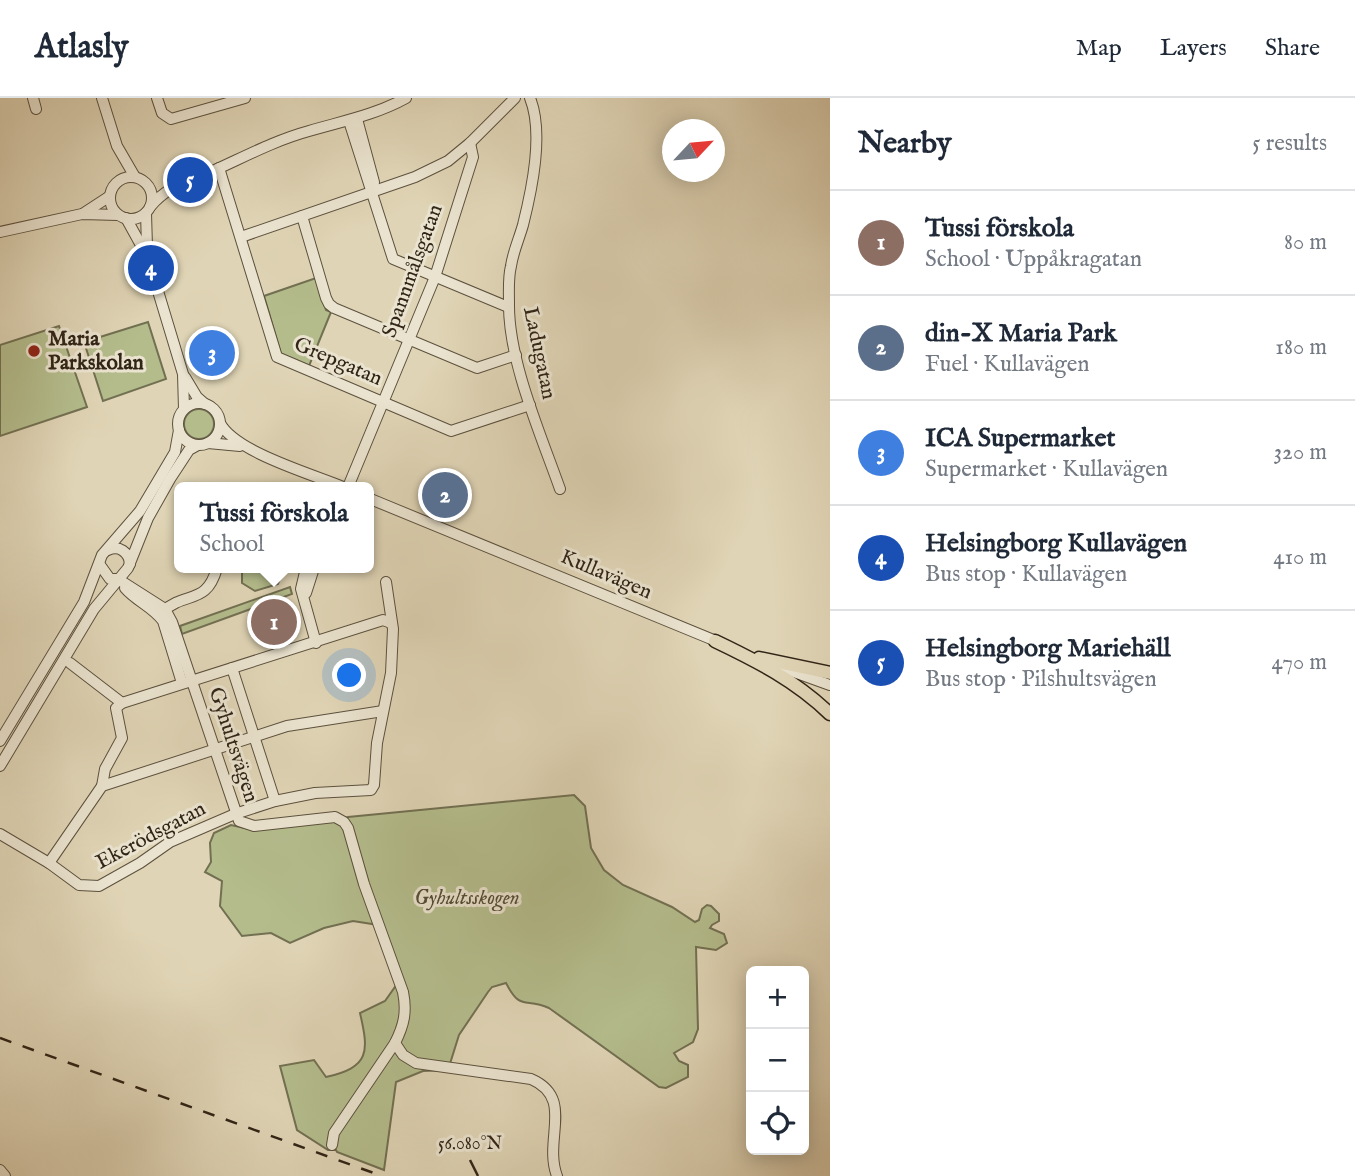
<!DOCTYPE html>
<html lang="en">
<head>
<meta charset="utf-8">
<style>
  body { margin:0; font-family:"IM FELL English",serif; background:#f2f2f3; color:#1f2937 }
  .controls { position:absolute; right:21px; bottom:21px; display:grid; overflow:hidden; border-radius:10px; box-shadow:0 4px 18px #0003 }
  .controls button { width:63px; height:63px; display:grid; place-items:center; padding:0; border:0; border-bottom:2px solid #e0e1e3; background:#fff; color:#1f2937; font:35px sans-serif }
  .compass { position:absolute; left:662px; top:21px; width:63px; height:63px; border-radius:50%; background:#fff; box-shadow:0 4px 18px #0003; rotate:64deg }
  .you { position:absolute; left:350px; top:578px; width:24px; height:24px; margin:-18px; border:5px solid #fff; border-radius:50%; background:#1a73e8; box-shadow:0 0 0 10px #1a73e833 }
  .badge { display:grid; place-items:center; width:46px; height:46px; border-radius:50%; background:#8f2418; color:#fff; font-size:23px; font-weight:700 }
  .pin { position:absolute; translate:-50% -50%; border:4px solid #fff; box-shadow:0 2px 7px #0006 }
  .popup { position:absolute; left:174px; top:384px; width:200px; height:91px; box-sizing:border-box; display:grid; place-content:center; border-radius:10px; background:#fff; filter:drop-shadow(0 2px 5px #0005); font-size:23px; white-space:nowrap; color:#747a83 }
  .popup b { font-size:26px; color:#1f2937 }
  .popup::after { content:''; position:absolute; left:50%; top:100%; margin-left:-14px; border:14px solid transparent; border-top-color:#fff }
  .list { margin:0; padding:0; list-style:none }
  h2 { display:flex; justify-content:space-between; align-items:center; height:91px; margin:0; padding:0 28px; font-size:30px }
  h2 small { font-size:23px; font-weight:400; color:#747a83 }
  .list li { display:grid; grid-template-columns:46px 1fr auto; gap:21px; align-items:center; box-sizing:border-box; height:105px; padding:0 28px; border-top:2px solid #e0e1e3 }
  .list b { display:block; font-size:26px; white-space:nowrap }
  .list p { margin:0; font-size:23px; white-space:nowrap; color:#747a83 }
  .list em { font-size:23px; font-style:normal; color:#747a83 }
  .icon { flex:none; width:38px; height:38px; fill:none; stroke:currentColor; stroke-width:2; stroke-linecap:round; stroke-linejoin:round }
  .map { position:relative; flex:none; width:830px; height:1078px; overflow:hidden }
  header { display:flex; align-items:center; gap:42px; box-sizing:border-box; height:98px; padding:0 35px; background:#fff; border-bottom:2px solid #e0e1e3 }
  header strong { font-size:33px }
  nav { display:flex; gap:38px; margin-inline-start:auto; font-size:24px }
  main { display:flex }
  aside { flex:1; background:#fff }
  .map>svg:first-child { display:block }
</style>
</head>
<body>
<header>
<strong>Atlasly</strong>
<nav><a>Map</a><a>Layers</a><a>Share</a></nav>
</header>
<main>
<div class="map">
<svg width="830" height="1078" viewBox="0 0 830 1078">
  <rect width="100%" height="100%" fill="#dfd4b5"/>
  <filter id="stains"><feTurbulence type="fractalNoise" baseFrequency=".00286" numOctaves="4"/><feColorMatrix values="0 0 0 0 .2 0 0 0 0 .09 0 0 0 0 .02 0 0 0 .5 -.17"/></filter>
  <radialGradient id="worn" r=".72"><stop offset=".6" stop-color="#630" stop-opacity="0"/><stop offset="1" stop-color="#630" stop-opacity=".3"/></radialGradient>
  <g fill="#b4bc8c" stroke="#727052" stroke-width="2">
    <polygon points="316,180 326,212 331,214 309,268 281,256 264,198"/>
    <polygon points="148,224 166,281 103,303 84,244"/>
    <polygon points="59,228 87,309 0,338 0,247"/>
    <circle cx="199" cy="326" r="15"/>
    <polygon points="242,470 275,470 280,480 278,486 255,493 242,485"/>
    <polygon points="290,489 292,496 182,536 180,528"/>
    <path d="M574 697 585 708 591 750 604 772 623 787 672 809 695 824 699 822 702 811 707 807 711 808 719 816V823L712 827 710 830 724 836 727 845 716 852 696 849 698 931 693 944 674 955 679 963 688 967V979L666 990 659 989 549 910C525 899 521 914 506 885L492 889 488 894 459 937 448 972 423 973 396 984 384 1072 337 1054 336 1052H328L297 1032 280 968 314 962 326 979C370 969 369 954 360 915L385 903 397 886 378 827 353 823 324 830 290 845 271 835 242 838 220 808 222 783 205 774 211 764 210 745 214 735 231 727 254 732 338 722 348 719Z"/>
  </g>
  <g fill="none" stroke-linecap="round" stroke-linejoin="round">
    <defs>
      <g id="minor">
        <polyline points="33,0 36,11"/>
        <polyline points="102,0 117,48 135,79"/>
        <polyline points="157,0 162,15 171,21 245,0"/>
        <path d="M530 0C544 35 532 91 523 127 519 141 513 154 511 168 508 180 509 193 509 205 508 262 541 337 560 391"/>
        <polyline points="357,21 374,84 373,93"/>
        <polyline points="349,23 393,161 508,209"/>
        <polyline points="219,70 277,259 451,333 530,307"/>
        <circle cx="131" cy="100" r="21"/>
        <path d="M150 109C169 86 189 84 215 72 246 58 276 42 309 33 343 23 375 17 406 0"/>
        <polyline points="84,115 110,98"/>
        <polyline points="146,115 147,149"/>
        <polyline points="302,118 326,200 329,206 334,210 477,270 516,257"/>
        <polyline points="126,120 148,160 183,276 184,311"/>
        <polyline points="0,134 82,116 118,117"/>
        <polyline points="241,139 415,79 448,63 470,45 515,0"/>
        <polyline points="185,279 197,299 205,306"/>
        <circle cx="199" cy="326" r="21"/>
        <path d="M220 325C235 354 312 376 343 389"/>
        <polyline points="208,345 240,348"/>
        <polyline points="348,389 435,179 473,59 470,45"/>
        <polyline points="368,400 721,545"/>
        <path d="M108 452C119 447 129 454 130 466"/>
        <path d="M100 467 110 481H118L165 511 172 524 239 723 254 728 335 719 344 724 348 730 364 786 403 894C407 914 404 927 395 945L334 1035 332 1047"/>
        <polyline points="306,470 301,491 316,545"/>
        <path d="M125 490C136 503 153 509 163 523L182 585"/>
        <polyline points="306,495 314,470"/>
        <path d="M162 514C187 492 206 508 217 470"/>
        <polyline points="70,565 122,605"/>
        <polyline points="232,570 275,703"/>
        <polyline points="783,570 830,587"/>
        <polyline points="0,643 84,504 102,457 140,413 175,354 179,332"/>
        <polyline points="0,668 94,511 128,470 148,420 170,381 189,352 198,347"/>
        <polyline points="102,688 105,671 122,640 116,610 122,605 383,522 391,525"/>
        <polyline points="0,736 49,765 79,787 99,788 140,765 170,744 235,716 275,703 315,695 371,692 374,687 377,645 391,575 393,531 386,484"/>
        <polyline points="49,765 102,688 287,628 383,613"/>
        <path d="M395 945 403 957 416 965 531 981C575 1000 543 1041 557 1078"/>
        <polyline points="0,1072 5,1078"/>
      </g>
      <g id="major">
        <path d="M715 543C757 563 796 583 830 616"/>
        <polyline points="759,560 830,575"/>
      </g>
    </defs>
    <use href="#minor" stroke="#5c513e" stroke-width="12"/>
    <use href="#major" stroke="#312517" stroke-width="15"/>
    <use href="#minor" stroke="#eae3cf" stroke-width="10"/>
    <use href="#major" stroke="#dfd4b5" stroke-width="12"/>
    <polyline stroke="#312517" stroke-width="2.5" stroke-dasharray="12 12" stroke-linecap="butt" points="0,940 382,1078"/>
  </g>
  <path fill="none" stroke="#312517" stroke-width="2.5" d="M470 1062 478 1078"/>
  <circle fill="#8f2418" stroke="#eae3cf" stroke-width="2.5" cx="34" cy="253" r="7"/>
  <g text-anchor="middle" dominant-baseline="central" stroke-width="6" stroke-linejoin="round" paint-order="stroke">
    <g font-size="21" fill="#312517" stroke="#eae3cf">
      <text transform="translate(413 173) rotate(-70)">Spannmålsgatan</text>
      <text transform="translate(539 255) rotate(78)">Ladugatan</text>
      <text transform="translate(338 264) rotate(23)">Grepgatan</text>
      <text transform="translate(606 477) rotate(23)">Kullavägen</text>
      <text transform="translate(233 647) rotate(72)">Gyhultsvägen</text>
      <text transform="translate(151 738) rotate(-28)">Ekerödsgatan</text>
    </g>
    <g font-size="21" font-weight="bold" fill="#312517" stroke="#eae3cf" text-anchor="start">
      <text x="48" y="241">Maria<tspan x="48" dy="24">Parkskolan</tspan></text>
    </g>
    <g font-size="21" font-style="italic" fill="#524b34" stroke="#eae3cf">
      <text x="467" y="800">Gyhultsskogen</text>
    </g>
  </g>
  <g font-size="18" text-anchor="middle" fill="#312517" stroke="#eae3cf" stroke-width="6" stroke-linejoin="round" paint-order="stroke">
    <text x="470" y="1051">56.080°N</text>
  </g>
  <rect width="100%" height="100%" filter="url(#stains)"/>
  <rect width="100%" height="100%" fill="url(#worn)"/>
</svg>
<div class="controls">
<button>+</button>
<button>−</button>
<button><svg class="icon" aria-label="locate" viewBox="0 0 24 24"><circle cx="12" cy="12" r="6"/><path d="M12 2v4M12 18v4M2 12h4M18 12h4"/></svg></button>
</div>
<svg class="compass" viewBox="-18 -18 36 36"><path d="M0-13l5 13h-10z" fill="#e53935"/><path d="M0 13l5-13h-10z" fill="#747a83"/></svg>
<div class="you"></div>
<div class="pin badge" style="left:274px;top:524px;background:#8d6e63">1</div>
<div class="popup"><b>Tussi förskola</b>School</div>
<div class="pin badge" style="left:445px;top:397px;background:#5c6f8a">2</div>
<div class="pin badge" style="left:212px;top:255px;background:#3f7fe0">3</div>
<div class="pin badge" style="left:151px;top:170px;background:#1a4fb4">4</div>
<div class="pin badge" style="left:190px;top:82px;background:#1a4fb4">5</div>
</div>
<aside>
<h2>Nearby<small>5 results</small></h2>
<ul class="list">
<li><span class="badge" style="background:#8d6e63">1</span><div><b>Tussi förskola</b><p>School · Uppåkragatan</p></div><em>80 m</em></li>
<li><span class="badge" style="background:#5c6f8a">2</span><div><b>din-X Maria Park</b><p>Fuel · Kullavägen</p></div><em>180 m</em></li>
<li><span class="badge" style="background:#3f7fe0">3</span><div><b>ICA Supermarket</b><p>Supermarket · Kullavägen</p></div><em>320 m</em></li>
<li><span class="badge" style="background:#1a4fb4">4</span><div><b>Helsingborg Kullavägen</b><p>Bus stop · Kullavägen</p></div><em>410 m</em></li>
<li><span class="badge" style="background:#1a4fb4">5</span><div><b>Helsingborg Mariehäll</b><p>Bus stop · Pilshultsvägen</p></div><em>470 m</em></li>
</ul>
</aside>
</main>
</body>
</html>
